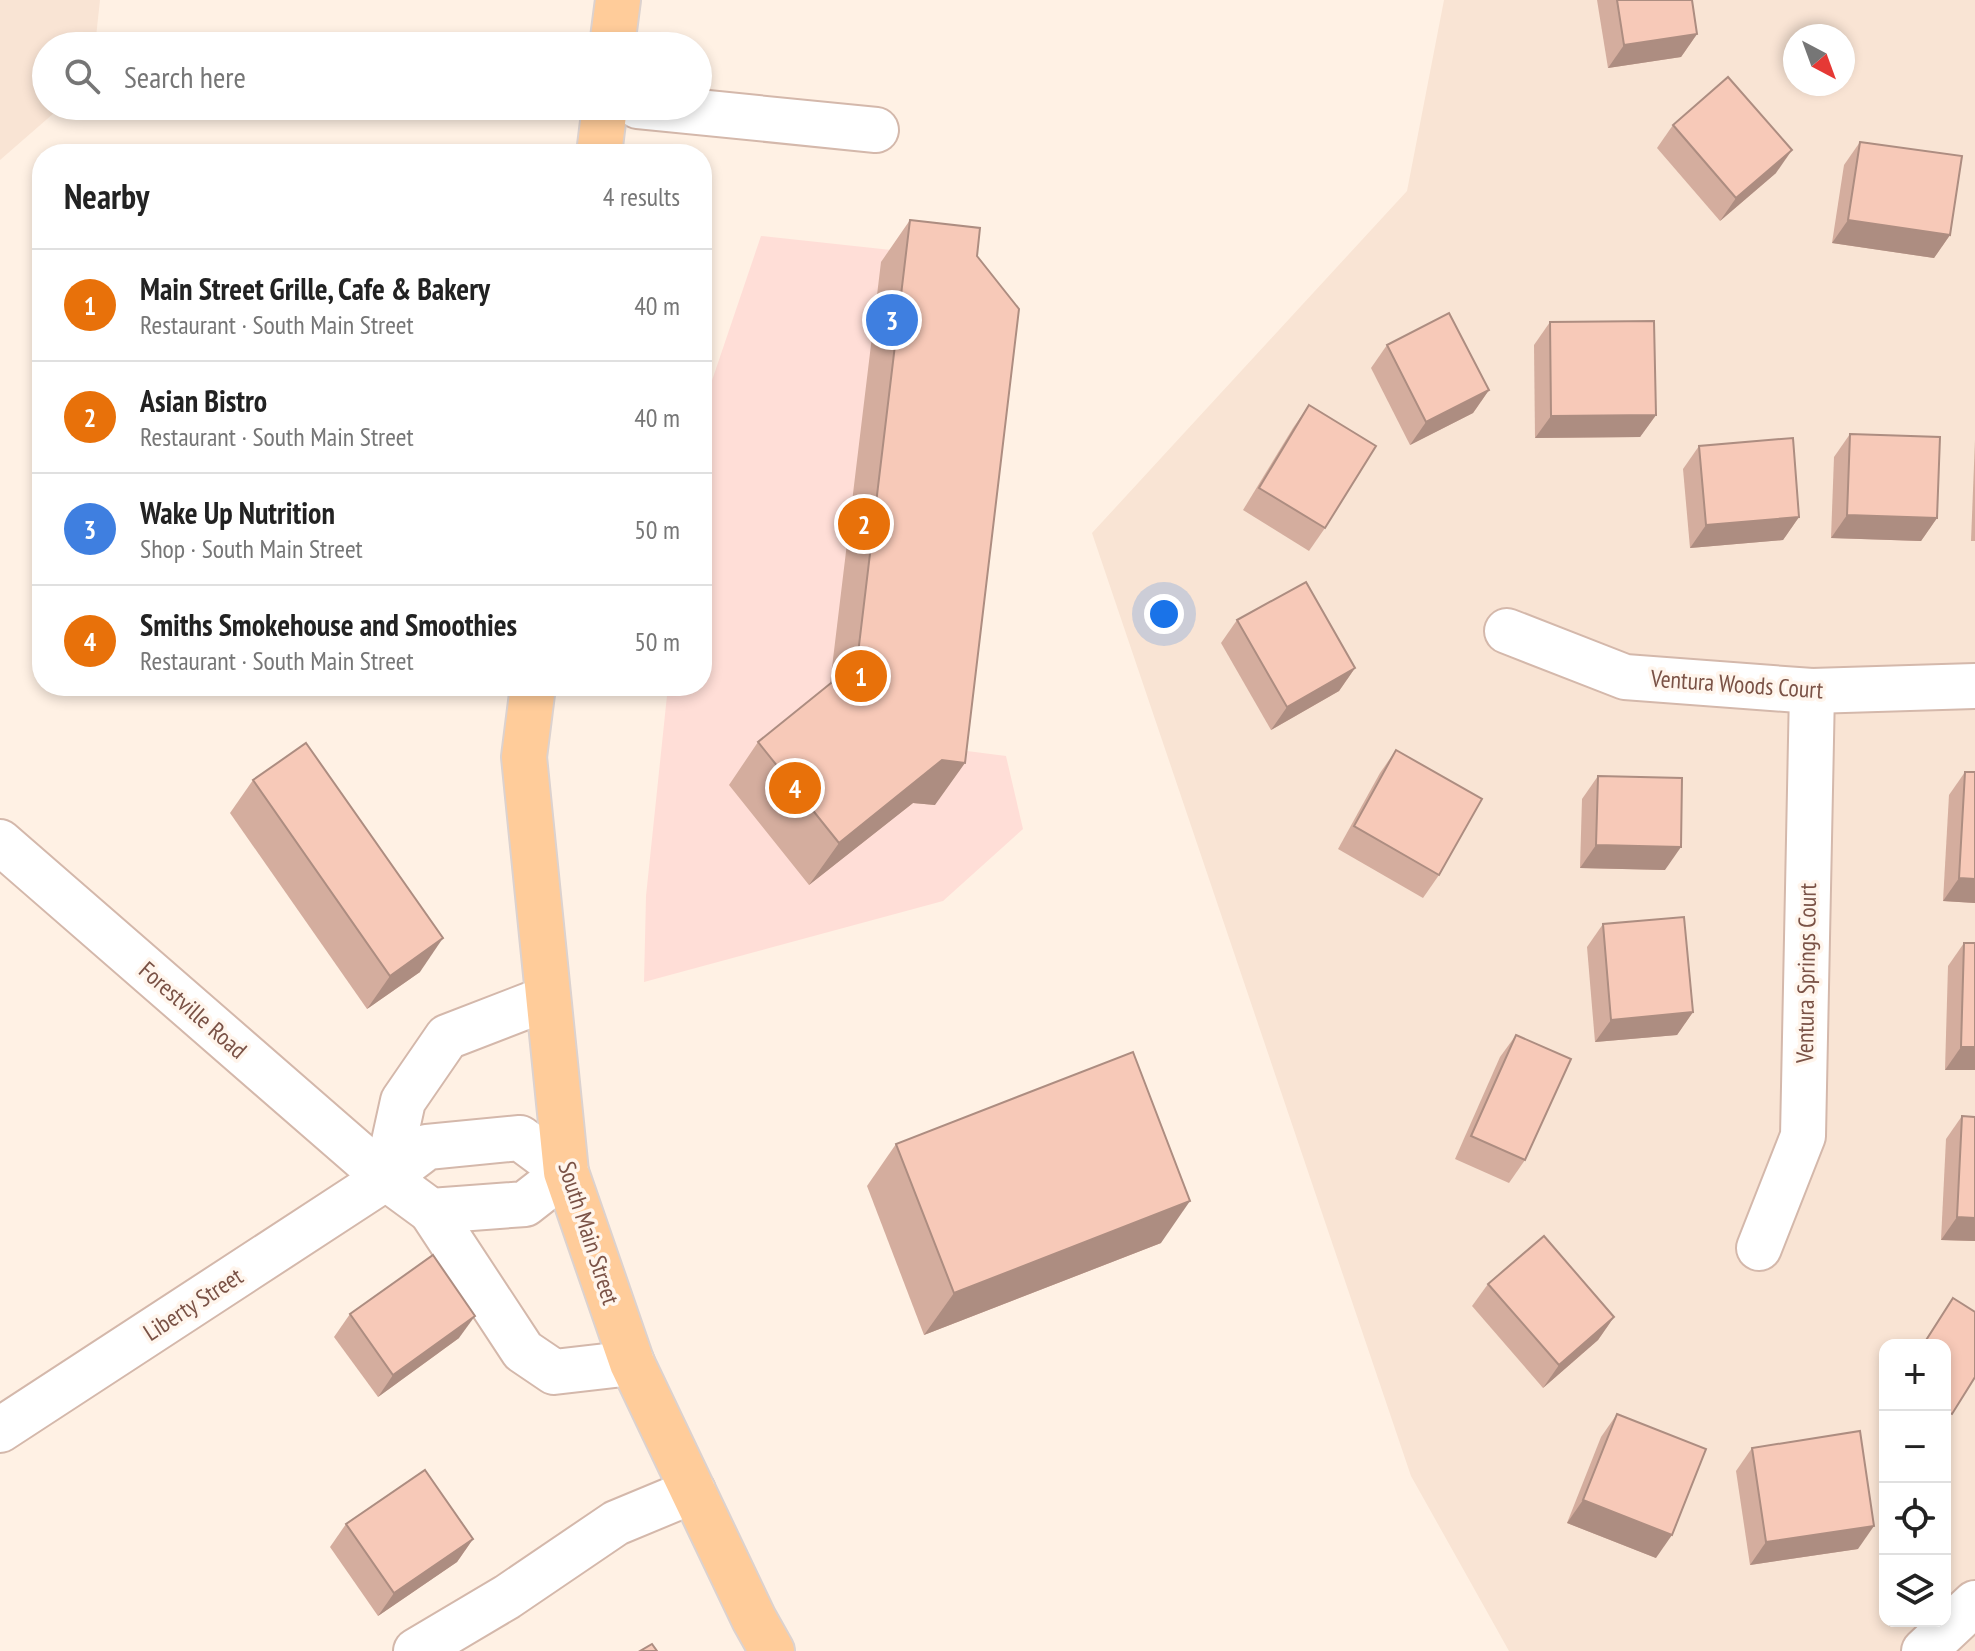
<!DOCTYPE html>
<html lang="en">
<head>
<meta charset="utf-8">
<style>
  body { margin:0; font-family:"PT Sans Narrow",sans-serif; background:#f6f6f6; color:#222 }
  .controls { position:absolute; right:24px; bottom:24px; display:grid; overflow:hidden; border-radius:16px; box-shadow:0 4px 12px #0003 }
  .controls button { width:72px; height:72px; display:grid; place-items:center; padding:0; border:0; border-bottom:2px solid #e0e0e0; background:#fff; color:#222; font:40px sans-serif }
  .compass { position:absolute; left:1783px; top:24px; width:72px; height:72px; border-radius:50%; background:#fff; box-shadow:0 4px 12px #0003; rotate:139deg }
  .you { position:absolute; left:1164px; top:614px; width:28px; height:28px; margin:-20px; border:6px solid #fff; border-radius:50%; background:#1a73e8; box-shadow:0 0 0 12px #1a73e833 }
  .badge { display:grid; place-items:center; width:52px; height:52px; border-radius:50%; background:#7c3aed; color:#fff; font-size:26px; font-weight:700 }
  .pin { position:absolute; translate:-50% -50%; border:4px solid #fff; box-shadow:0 2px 8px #0006 }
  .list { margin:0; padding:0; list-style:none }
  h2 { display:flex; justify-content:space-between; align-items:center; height:104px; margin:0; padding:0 32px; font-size:34px }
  h2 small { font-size:26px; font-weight:400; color:#767676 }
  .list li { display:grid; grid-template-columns:52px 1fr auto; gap:24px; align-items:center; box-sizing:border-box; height:112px; padding:0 32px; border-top:2px solid #e0e0e0 }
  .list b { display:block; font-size:30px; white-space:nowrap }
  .list p { margin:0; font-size:26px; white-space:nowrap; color:#767676 }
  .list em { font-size:26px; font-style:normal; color:#767676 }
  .icon { flex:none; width:44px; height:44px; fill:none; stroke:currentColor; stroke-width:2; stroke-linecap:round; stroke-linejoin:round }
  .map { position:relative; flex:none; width:1975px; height:1651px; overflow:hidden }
  .search { position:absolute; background:#fff; box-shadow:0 4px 12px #0003; left:32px; top:32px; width:680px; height:88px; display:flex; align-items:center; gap:20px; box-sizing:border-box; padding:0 28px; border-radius:44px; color:#767676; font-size:30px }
  .panel { position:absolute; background:#fff; box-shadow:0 4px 12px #0003; left:32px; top:144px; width:680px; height:552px; border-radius:32px }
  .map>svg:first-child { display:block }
</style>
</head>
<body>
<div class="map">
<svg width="1975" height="1651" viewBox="0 0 1975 1651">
  <rect width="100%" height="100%" fill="#fff1e4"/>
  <g fill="#f9e4d4" fill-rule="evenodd">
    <polygon points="0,0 100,0 95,46 46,46 46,106 62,106 0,160"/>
    <path d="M1444 0H1975V1651H1509L1411 1476 1092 533 1407 191ZM1795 36H1843V84H1795ZM1885 1345H1945V1621H1885Z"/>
  </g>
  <polygon fill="#ffded7" points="761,236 965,258 1005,361 967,751 1006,756 1023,829 943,901 644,982 646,896 668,686 702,686 702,410"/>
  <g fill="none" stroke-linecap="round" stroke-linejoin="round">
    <defs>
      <g id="minor">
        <polyline points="638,106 876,130"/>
        <polyline points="1507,631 1625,677 1812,691 1975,686"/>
        <polyline points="0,842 386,1178"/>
        <polygon points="520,1138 566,1172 525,1204 431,1211 386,1178 427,1147"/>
        <polyline points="386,1178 403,1101 447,1037 548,998"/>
        <polyline points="431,1211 523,1351 554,1372 632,1363"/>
        <polyline points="1759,1248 1803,1136 1812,691"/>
        <polyline points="0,1430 386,1178"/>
        <polyline points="416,1651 507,1597 616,1523 693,1491"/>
        <polyline points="1924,1651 1975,1603"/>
      </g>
      <g id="major">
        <polyline points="612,46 618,0"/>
        <polyline points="599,154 605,106"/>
        <polyline points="533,686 524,757 566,1172 632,1363 754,1619 772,1651"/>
      </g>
    </defs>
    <use href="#minor" stroke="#d4b8ab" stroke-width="48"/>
    <use href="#major" stroke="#dcd2cf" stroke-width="48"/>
    <use href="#minor" stroke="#fff" stroke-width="44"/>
    <use href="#major" stroke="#ffcc9a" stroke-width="44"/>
  </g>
  <g fill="#d4ad9e">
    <polygon points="1597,0 1692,0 1697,34 1681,57 1608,68"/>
    <polygon points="1673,125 1776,173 1720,221 1657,148"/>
    <polygon points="1860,142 1950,235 1934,258 1832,243 1844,165"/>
    <polygon points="910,220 977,256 935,805 913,803 809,885 729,785 758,742 830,684 881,262"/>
    <polygon points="1550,322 1656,415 1640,437 1535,438 1534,345"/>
    <polygon points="1387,345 1489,390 1473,413 1410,445 1371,368"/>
    <polygon points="1309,405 1325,528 1309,551 1243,510 1293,428"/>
    <polygon points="1850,434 1937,518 1921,541 1831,538 1834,457"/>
    <polygon points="1975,440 1975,541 1971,541"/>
    <polygon points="1699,446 1799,517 1783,540 1690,548 1683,469"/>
    <polygon points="1237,620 1355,668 1339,691 1271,730 1221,643"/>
    <polygon points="1396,750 1439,875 1423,898 1338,849 1380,773"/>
    <polygon points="1965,772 1975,903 1943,901 1949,795"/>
    <polygon points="1598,776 1665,870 1580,868 1582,799"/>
    <polygon points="253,780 420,972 367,1009 230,813"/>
    <polygon points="1603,924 1693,1012 1677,1035 1595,1042 1587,947"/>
    <polygon points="1964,943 1975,943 1975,1070 1945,1070 1948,966"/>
    <polygon points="1516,1035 1525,1160 1509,1183 1455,1159 1500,1057"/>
    <polygon points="1962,1116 1975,1117 1975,1241 1941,1240 1946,1139"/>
    <polygon points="896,1144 1161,1243 924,1335 867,1186"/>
    <polygon points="1488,1284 1614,1317 1598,1340 1543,1388 1472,1306"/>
    <polygon points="1953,1298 1975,1377 1945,1423 1945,1345 1922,1345"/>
    <polygon points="350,1314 459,1338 378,1397 334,1337"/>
    <polygon points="1617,1414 1656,1558 1567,1523 1601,1437"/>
    <polygon points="1752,1448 1858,1549 1750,1565 1736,1471"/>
    <polygon points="346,1524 473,1539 457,1562 378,1616 330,1547"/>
  </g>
  <g fill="#ad8d81">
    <polygon points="1697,34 1681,57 1608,68 1624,45"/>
    <polygon points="1792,150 1776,173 1720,221 1736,198"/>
    <polygon points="1848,220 1950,235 1934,258 1832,243"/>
    <polygon points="1489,390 1473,413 1410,445 1426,422"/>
    <polygon points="1656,415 1640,437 1535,438 1551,416"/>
    <polygon points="1847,515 1937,518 1921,541 1831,538"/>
    <polygon points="1799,517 1783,540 1690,548 1706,525"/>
    <polygon points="1355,668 1339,691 1271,730 1287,707"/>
    <polygon points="942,760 965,763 935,805 913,803 809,885 839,843"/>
    <polygon points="1596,845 1681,847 1665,870 1580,868"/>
    <polygon points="1959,878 1975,879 1975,903 1943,901"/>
    <polygon points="443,938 420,972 367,1009 390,976"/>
    <polygon points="1693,1012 1677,1035 1595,1042 1611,1020"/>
    <polygon points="1961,1047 1975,1047 1975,1070 1945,1070"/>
    <polygon points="1190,1201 1161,1243 924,1335 954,1293"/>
    <polygon points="1957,1217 1975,1218 1975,1241 1941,1240"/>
    <polygon points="475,1316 459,1338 378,1397 393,1375"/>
    <polygon points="1614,1317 1598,1340 1543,1388 1559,1365"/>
    <polygon points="1583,1500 1672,1535 1656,1558 1567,1523"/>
    <polygon points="1874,1526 1858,1549 1750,1565 1766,1542"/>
    <polygon points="473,1539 457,1562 378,1616 394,1593"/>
  </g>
  <g fill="#f7c9b8" stroke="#ad8d81" stroke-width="2">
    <polygon points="1617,0 1692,0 1697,34 1624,45"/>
    <polygon points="1728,77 1792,150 1736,198 1673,125"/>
    <polygon points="1860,142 1962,156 1950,235 1848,220"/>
    <polygon points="910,220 980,228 977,256 1019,309 965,763 942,760 839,843 758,742 857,662"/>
    <polygon points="1449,313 1489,390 1426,422 1387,345"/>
    <polygon points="1654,321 1656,415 1551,416 1550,322"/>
    <polygon points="1309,405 1376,446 1325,528 1259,488"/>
    <polygon points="1850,434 1940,437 1937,518 1847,515"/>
    <polygon points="1793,438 1799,517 1706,525 1699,446"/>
    <polygon points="1306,582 1355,668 1287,707 1237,620"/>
    <polygon points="306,743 443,938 390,976 253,780"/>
    <polygon points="1396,750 1482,799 1439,875 1354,826"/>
    <polygon points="1965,772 1975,772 1975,879 1959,878"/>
    <polygon points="1598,776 1682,778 1681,847 1596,845"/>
    <polygon points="1684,917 1693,1012 1611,1020 1603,924"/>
    <polygon points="1964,943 1975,943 1975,1047 1961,1047"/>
    <polygon points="1516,1035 1571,1059 1525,1160 1471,1136"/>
    <polygon points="1133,1052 1190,1201 954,1293 896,1144"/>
    <polygon points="1962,1116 1975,1117 1975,1218 1957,1217"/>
    <polygon points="1544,1236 1614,1317 1559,1365 1488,1284"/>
    <polygon points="433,1255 475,1316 393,1375 350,1314"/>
    <polygon points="1953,1298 1975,1312 1975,1377 1952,1414 1945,1410 1945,1345 1923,1345"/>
    <polygon points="1617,1414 1706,1449 1672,1535 1583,1500"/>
    <polygon points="1860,1431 1874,1526 1766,1542 1752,1448"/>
    <polygon points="425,1470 473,1539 394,1593 346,1524"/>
    <polygon points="652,1644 657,1651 640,1651"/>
  </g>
  <g text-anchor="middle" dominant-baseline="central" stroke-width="7" stroke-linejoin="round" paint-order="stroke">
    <g font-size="24" fill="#7a5246" stroke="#fff5ec">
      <text transform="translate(1737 684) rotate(4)">Ventura Woods Court</text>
      <text transform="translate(1806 973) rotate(-89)">Ventura Springs Court</text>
      <text transform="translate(193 1010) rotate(41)">Forestville Road</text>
      <text transform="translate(589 1233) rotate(72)">South Main Street</text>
      <text transform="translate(193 1304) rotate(-33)">Liberty Street</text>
    </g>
  </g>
</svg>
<div class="controls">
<button>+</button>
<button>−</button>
<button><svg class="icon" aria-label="locate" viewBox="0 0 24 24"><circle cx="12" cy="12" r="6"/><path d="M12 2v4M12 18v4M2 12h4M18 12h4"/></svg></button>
<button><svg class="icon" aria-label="layers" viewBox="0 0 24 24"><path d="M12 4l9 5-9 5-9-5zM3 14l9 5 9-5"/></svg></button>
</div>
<svg class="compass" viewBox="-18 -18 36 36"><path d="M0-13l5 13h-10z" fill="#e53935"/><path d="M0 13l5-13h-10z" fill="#767676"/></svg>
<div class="you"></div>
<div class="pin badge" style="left:861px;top:676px;background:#e8710a">1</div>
<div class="pin badge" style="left:864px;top:524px;background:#e8710a">2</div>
<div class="pin badge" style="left:892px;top:320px;background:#3f7fe0">3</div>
<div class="pin badge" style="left:795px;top:788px;background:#e8710a">4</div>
<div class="search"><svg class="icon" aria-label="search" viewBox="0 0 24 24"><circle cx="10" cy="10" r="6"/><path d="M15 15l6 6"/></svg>Search here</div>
<section class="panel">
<h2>Nearby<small>4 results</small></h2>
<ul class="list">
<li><span class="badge" style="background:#e8710a">1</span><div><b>Main Street Grille, Cafe &amp; Bakery</b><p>Restaurant · South Main Street</p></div><em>40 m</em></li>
<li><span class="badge" style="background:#e8710a">2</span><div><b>Asian Bistro</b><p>Restaurant · South Main Street</p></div><em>40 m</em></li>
<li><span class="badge" style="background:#3f7fe0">3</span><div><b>Wake Up Nutrition</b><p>Shop · South Main Street</p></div><em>50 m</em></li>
<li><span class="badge" style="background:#e8710a">4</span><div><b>Smiths Smokehouse and Smoothies</b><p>Restaurant · South Main Street</p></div><em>50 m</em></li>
</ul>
</section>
</div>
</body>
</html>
